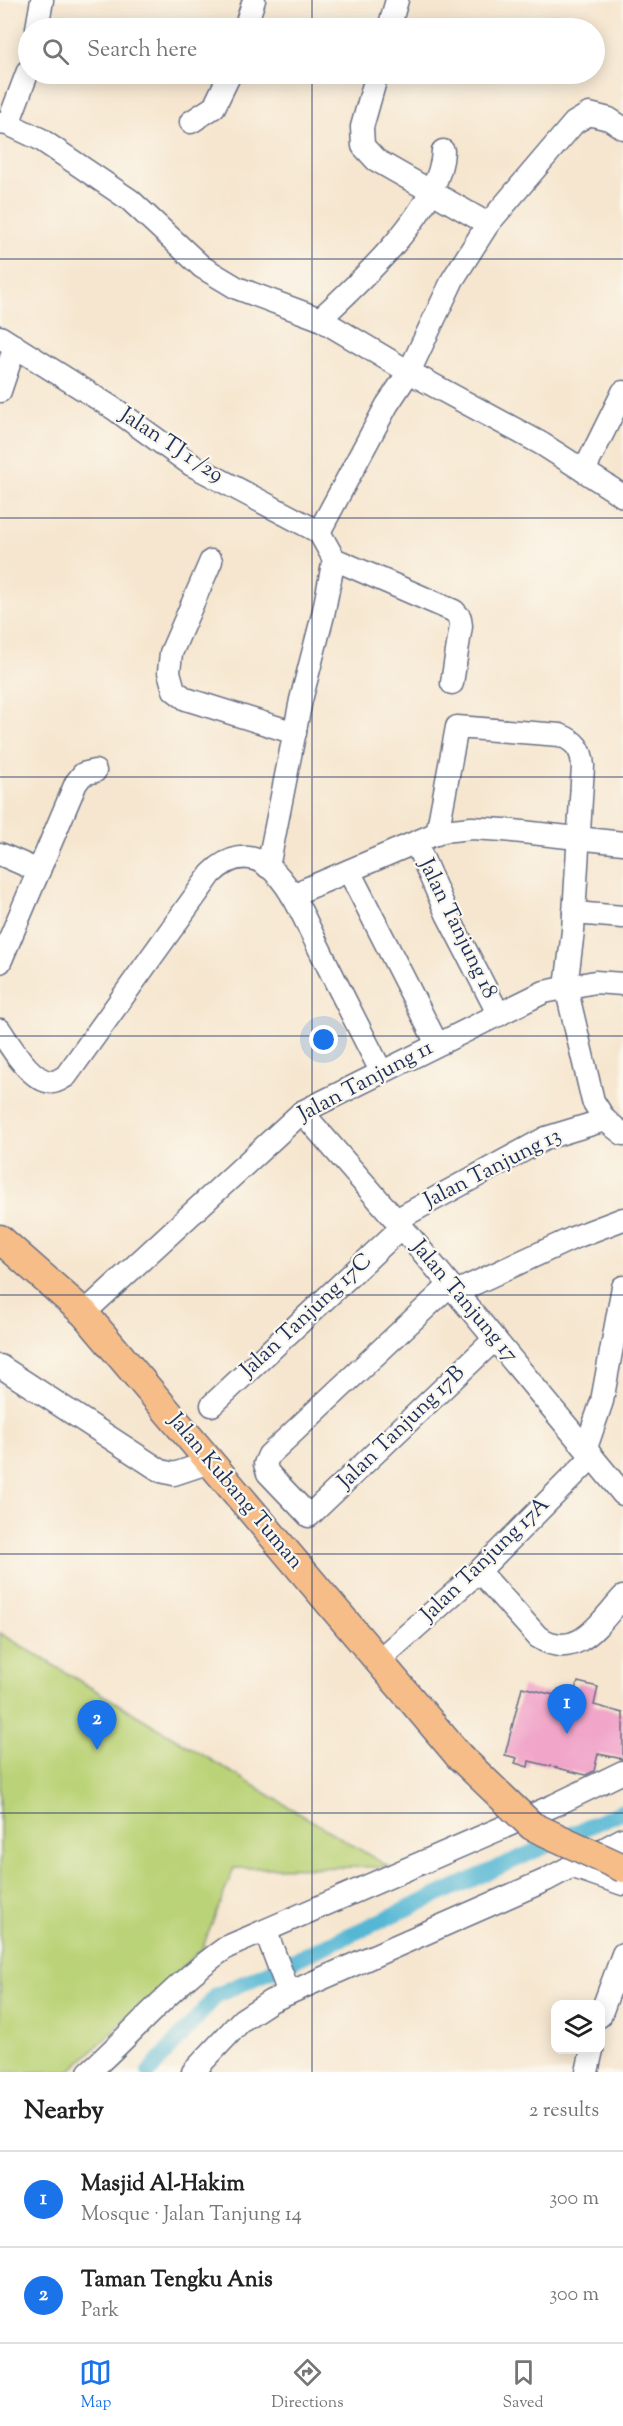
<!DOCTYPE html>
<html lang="en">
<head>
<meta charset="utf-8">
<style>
  body { margin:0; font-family:"Sorts Mill Goudy",serif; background:#f6f6f6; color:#222 }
  .controls { position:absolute; right:18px; bottom:18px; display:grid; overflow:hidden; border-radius:12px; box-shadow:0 3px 15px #0003 }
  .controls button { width:54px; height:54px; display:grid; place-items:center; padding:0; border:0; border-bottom:2px solid #e0e0e0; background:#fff; color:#222; font:30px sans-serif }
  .you { position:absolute; left:324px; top:1040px; width:21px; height:21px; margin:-15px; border:4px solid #fff; border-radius:50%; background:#1a73e8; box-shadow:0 0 0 9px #1a73e833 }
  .badge { display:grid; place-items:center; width:39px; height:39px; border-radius:50%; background:#1a73e8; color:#fff; font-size:20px; font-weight:700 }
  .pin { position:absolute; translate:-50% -50px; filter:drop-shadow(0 2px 3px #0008) }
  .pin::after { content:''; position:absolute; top:32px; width:21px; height:18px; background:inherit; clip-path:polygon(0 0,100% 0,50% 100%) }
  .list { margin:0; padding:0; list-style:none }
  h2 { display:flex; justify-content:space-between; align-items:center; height:78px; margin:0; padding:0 24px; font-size:26px }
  h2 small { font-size:20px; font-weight:400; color:#767676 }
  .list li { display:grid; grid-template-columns:39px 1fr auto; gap:18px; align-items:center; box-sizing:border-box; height:96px; padding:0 24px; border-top:2px solid #e0e0e0 }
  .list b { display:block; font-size:22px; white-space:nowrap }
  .list p { margin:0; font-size:20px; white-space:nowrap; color:#767676 }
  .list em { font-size:20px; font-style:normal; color:#767676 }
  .icon { flex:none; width:33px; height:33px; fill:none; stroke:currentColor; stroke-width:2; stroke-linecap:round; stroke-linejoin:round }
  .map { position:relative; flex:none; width:623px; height:2072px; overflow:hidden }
  .search { position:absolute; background:#fff; box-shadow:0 3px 15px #0003; left:18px; right:18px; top:18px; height:66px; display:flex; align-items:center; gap:15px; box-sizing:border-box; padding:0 21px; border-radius:33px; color:#767676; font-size:22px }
  .sheet { height:270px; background:#fff }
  nav { display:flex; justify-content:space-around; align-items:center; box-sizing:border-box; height:84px; border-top:2px solid #e0e0e0; background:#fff; font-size:16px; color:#767676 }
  nav a { display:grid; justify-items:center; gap:3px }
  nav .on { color:#1a73e8 }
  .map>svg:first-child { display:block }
</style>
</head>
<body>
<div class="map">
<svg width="623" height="2072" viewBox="0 0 623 2072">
  <rect width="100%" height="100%" fill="#fbf7ec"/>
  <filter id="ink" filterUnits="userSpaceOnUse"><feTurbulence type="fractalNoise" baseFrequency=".0167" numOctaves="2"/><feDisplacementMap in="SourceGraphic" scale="12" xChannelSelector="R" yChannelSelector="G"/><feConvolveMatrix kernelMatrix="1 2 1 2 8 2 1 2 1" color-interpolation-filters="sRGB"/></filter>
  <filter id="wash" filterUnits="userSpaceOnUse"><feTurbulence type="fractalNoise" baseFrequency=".008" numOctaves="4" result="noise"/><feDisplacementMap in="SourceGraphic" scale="24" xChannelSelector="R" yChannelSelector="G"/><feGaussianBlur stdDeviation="1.35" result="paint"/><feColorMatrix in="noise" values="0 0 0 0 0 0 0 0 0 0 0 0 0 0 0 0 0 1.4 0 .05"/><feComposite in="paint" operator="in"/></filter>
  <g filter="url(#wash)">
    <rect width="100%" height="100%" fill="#f6e6cf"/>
    <polygon fill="#bbd378" stroke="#6b816b" stroke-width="1.5" points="0,1633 389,1867 234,1868 202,1949 69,2072 0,2072"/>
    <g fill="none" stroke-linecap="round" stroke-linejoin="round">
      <polyline stroke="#55b7d4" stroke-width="16" points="149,2072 217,1995 623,1811"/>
    </g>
    <g id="blocks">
      <polygon fill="#f1a5c9" points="578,1682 598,1687 594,1705 623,1713 623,1759 598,1754 594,1771 586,1775 529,1761 528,1767 515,1763 517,1758 505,1755 522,1687 574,1700"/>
    </g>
  </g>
  <g filter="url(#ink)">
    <use href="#blocks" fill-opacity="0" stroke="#686f86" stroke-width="1.5"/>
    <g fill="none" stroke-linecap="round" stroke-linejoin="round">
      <defs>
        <g id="minor">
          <polyline points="37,28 42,0"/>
          <polyline points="245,28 254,0"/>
          <polyline points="389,28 397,0"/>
          <polyline points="377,74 362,127 363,146 376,160 488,224"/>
          <polyline points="191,122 214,107 230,74"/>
          <polyline points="0,123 8,124 40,139 130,200 202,267 237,288 320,319 409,372 542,444 623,496"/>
          <polyline points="8,124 28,71"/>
          <path d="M320 319C360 282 441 208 443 151"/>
          <polyline points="0,337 116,410 192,465 319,532 334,559"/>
          <polyline points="0,391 15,346"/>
          <polyline points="584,471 623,392"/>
          <polyline points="319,532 387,405 409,372 453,279 488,224 574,123 589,114 609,119 623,128"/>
          <polyline points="334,559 454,611 460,618 461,626 452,683"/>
          <polyline points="211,561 171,653 169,672 174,690 186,699 295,733"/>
          <path d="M437 834 457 727 560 735C575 741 582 749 583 766L573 931 566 987 593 1101 605 1120 623 1134"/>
          <polyline points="416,843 447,914 499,1015"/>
          <polyline points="0,854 39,871"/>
          <polyline points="268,867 301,700 323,615 334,559"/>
          <polyline points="349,871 437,1044"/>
          <polyline points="292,895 442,831 472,828 504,830 623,843"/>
          <polyline points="574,913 623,917"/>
          <polyline points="0,962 76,783 83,774 95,771"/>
          <path d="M0 1030C10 1046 32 1083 53 1082 57 1082 62 1078 66 1076L211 874C227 858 248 851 268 866 292 885 305 921 319 948 339 989 360 1030 381 1071"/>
          <polyline points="302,1112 402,1227 623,1494"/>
          <polyline points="396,1220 546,1138 605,1120"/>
          <polyline points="450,1285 269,1455 265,1464 268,1473 309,1516 495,1339"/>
          <polyline points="456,1292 573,1238 623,1219"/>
          <polyline points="84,1313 302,1112 544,992 595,982 623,984"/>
          <polyline points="0,1366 161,1471 174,1474 210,1462"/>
          <polyline points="212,1405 402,1227"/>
          <polyline points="588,1453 587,1445 602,1401 623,1287"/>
          <path d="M479 1571 538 1637C577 1662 598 1624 623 1597"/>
          <polyline points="378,1661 479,1571 592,1457"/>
          <polyline points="571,1866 623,1884"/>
          <polyline points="266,1932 289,1993"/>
          <polyline points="600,2016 623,1954"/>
          <path d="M89 2072C137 2029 172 1985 227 1947L555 1805 623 1772"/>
          <polyline points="193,2072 242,2020 271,2001 546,1880 623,1839"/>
          <polyline points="587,2072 592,2050"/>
        </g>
        <polyline id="major" points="0,1239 84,1313 459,1756"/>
      </defs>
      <use href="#minor" stroke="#686f86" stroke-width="25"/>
      <use href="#major" stroke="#686f86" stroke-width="31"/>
      <use href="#minor" stroke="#fff" stroke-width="22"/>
      <use href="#major" stroke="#f7bd88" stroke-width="28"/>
      <defs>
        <polyline id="major-bridge" points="459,1756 532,1826 623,1868"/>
      </defs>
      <use href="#major-bridge" stroke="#686f86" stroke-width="31" stroke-linecap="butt"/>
      <use href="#major-bridge" stroke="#f7bd88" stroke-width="28"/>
    </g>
  </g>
  <path fill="none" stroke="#1b2f5e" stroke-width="1.5" stroke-opacity="0.55" d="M312 0V28M312 74V2072M0 259H623M0 518H623M0 777H623M0 1036H623M0 1295H623M0 1554H623M0 1813H623"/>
  <g text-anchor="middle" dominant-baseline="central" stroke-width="4.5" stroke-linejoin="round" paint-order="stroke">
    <g font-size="22" fill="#1b2f5e" stroke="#fbf7ec">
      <text transform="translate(171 446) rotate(33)">Jalan TJ 1 /29</text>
      <text transform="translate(457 929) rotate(64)">Jalan Tanjung 18</text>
      <text transform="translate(366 1082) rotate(-28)">Jalan Tanjung 11</text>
      <text transform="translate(493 1169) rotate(-27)">Jalan Tanjung 13</text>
      <text transform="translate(464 1302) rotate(50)">Jalan Tanjung 17</text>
      <text transform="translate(307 1316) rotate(-43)">Jalan Tanjung 17C</text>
      <text transform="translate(402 1428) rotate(-44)">Jalan Tanjung 17B</text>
      <text transform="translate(235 1492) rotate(50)">Jalan Kubang Tuman</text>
      <text transform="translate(486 1560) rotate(-44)">Jalan Tanjung 17A</text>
    </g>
  </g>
</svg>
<div class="controls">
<button><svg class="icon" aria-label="layers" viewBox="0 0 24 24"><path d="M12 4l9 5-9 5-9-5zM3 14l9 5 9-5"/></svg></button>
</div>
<div class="you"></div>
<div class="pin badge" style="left:567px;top:1734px">1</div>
<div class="pin badge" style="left:97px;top:1750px">2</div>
<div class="search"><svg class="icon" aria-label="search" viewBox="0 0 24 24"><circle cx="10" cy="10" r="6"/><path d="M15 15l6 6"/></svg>Search here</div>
</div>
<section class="sheet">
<h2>Nearby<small>2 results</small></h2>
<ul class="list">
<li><span class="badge">1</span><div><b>Masjid Al-Hakim</b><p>Mosque · Jalan Tanjung 14</p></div><em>300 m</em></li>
<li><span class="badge">2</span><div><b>Taman Tengku Anis</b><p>Park</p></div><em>300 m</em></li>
</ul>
</section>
<nav>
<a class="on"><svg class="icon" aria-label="map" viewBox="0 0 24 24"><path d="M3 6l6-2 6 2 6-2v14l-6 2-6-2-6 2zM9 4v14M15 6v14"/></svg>Map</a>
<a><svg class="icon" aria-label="directions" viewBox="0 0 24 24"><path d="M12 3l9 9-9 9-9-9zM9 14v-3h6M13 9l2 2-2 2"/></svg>Directions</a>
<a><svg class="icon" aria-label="saved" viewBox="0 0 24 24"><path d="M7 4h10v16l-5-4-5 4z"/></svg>Saved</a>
</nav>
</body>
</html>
